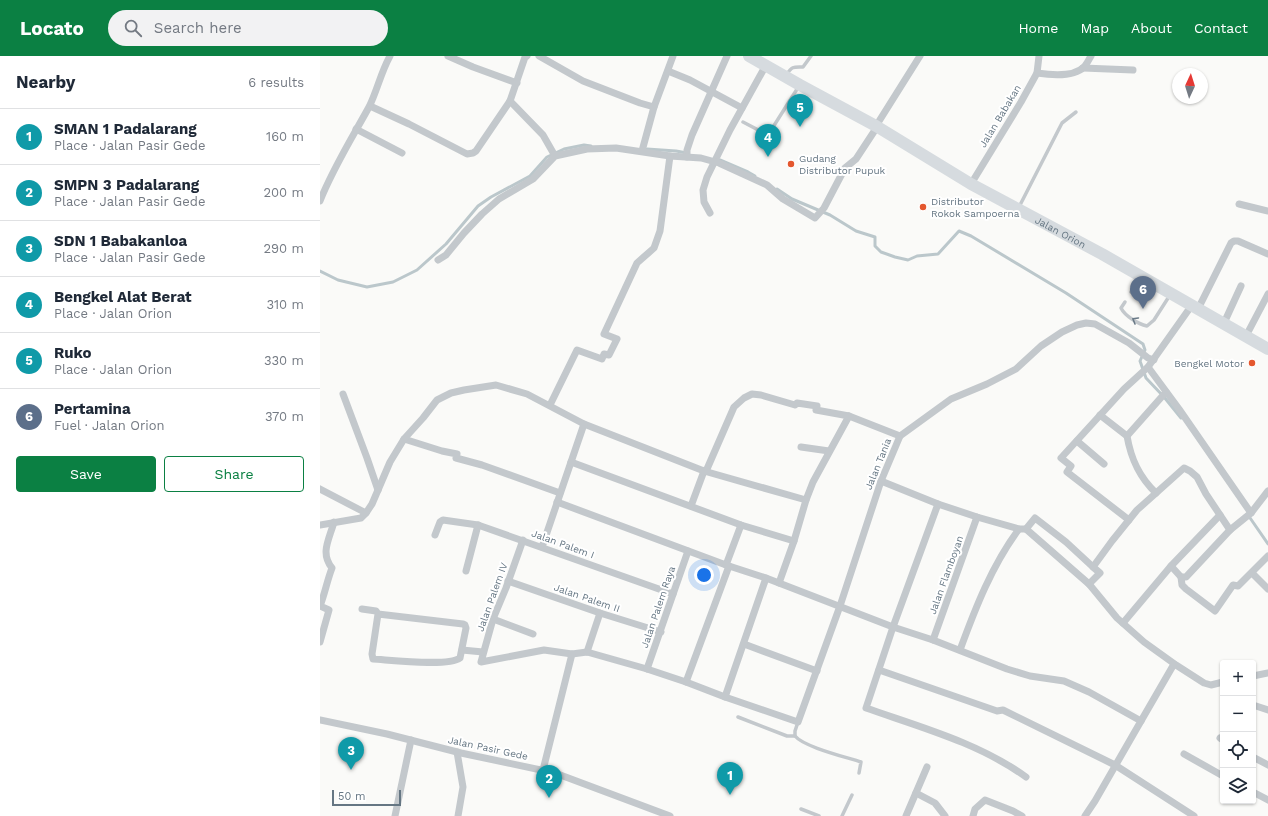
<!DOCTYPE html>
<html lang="en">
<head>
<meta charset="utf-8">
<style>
  body { margin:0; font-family:"Work Sans",sans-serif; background:#f2f2f3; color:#1f2937 }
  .controls { position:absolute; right:12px; bottom:12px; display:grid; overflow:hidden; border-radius:4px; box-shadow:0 1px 3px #0004 }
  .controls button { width:36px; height:36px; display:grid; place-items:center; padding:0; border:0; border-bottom:1px solid #e0e1e3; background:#fff; color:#1f2937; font:20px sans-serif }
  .compass { position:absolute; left:852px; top:12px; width:36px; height:36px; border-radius:50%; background:#fff; box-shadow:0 1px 3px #0004; rotate:4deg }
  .scale { position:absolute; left:12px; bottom:10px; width:69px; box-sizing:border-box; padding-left:4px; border:2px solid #657683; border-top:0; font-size:11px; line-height:14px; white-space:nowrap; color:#657683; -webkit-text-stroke:3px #fff; paint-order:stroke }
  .you { position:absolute; left:384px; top:519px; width:14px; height:14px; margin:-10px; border:3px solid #fff; border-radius:50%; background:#1a73e8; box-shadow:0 0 0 6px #1a73e833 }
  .badge { display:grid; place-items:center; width:26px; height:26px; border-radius:50%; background:#0b8043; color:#fff; font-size:13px; font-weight:700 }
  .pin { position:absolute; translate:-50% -33px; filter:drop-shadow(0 1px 2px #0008) }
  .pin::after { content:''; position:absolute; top:21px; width:14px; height:12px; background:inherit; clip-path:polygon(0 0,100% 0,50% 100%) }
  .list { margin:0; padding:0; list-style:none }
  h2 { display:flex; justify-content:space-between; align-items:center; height:52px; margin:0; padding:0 16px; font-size:17px }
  h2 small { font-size:13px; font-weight:400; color:#747a83 }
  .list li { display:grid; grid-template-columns:26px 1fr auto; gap:12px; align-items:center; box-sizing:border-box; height:56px; padding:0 16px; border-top:1px solid #e0e1e3 }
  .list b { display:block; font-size:15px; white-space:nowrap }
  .list p { margin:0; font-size:13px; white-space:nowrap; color:#747a83 }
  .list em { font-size:13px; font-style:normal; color:#747a83 }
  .actions { display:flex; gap:8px; padding:12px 16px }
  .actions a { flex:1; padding:9px 0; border:1px solid #0b8043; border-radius:4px; text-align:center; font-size:14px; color:#0b8043 }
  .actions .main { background:#0b8043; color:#fff }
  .icon { flex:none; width:22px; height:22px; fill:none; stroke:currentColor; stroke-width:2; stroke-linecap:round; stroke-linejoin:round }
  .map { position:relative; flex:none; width:948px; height:760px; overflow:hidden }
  header { display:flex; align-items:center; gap:24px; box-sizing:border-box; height:56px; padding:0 20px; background:#0b8043; color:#fff }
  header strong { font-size:19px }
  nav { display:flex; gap:22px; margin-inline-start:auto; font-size:14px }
  .search { width:280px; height:36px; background:#f2f2f3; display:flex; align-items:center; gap:10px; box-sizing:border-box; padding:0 14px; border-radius:22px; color:#747a83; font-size:15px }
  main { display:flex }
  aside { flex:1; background:#fff }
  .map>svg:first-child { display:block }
</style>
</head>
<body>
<header>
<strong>Locato</strong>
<div class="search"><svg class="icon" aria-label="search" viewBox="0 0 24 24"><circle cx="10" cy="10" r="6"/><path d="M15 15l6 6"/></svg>Search here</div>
<nav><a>Home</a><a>Map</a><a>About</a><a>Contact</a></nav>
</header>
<main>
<aside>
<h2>Nearby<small>6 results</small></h2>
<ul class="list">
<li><span class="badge" style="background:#0f9aa8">1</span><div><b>SMAN 1 Padalarang</b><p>Place · Jalan Pasir Gede</p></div><em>160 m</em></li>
<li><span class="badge" style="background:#0f9aa8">2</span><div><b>SMPN 3 Padalarang</b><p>Place · Jalan Pasir Gede</p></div><em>200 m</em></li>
<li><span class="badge" style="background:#0f9aa8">3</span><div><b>SDN 1 Babakanloa</b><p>Place · Jalan Pasir Gede</p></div><em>290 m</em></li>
<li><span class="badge" style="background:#0f9aa8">4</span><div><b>Bengkel Alat Berat</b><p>Place · Jalan Orion</p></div><em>310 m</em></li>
<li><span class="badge" style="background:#0f9aa8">5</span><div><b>Ruko</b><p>Place · Jalan Orion</p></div><em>330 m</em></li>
<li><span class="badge" style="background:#5c6f8a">6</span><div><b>Pertamina</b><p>Fuel · Jalan Orion</p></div><em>370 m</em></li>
</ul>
<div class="actions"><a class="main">Save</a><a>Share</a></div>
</aside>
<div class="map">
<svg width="948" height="760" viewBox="0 0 948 760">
  <rect width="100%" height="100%" fill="#fafaf8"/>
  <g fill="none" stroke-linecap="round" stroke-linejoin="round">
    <g stroke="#bbc7cb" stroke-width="3">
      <polyline points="327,93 356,95 367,97"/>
      <polyline points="400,104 428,116 435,120"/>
      <polyline points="457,133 472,143 510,159 536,175 555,181 555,190 561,196 575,201 588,204 597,200 618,198 639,175 651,180 746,237 823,288 825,294 820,305 826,322 844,341 861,362"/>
      <polyline points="0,215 18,224 47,231 73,226 97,214 126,188 158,150 171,141 210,120 227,101 244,93 264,89 271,90"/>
      <polyline points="928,459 948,488"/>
    </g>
    <g stroke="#c3c8cc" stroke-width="3.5">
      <path d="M467 18C472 10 474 11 483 11L491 0"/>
      <polyline points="423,66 448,79 479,30"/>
      <polyline points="699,151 742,67 756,56"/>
      <polyline points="811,236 821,222"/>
      <path d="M805 246 801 252C805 260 818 268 827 270L834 264 850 239"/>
      <path d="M418 661 467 680H475C484 691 526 701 541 706L539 717"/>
      <polyline points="475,680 475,675 478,666"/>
      <polyline points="481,753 499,760"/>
      <polyline points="522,760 532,739"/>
    </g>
    <g stroke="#c3c8cc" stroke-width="7">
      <polyline points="128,0 153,11 197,27"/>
      <polyline points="219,0 263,25 320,47 334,51"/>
      <polyline points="763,12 813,14"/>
      <polyline points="348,15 370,24 422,52"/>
      <path d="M717 17C730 19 754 21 764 11 767 8 769 3 771 0"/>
      <polyline points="190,45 223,79 235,100"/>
      <polyline points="50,50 89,68 147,98 153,97 156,95 190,45 205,1 207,0"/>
      <polyline points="556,70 600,0"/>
      <polyline points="36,73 82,97"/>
      <polyline points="322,95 334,51 353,0"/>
      <polyline points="367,101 367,94 372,79 407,0"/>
      <polyline points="651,128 701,46 717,17 719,0"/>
      <path d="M0 145C13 112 32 82 49 51 57 35 61 16 70 0"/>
      <polyline points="919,148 948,155"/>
      <polyline points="390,157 384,146 383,134 387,121 410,74 446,9"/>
      <polyline points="118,204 126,199 144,177 162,158 179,143 213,123 235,100 267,93 296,92 350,100 381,102 399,107 447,129 463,143 495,162 504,152 525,112 536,103 557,71"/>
      <polyline points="878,253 911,187 914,185 918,185 948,198"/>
      <polyline points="904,267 921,230"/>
      <polyline points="926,280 948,238"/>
      <polyline points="828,311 859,353 931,457"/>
      <polyline points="23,338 47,402 58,434"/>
      <polyline points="230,349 257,294 282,303 284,298 289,299 297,283 284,278 317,207 334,192 340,175 350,100"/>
      <path d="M780 359 807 380C811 403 819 421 836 437"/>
      <polyline points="807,380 846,336"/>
      <polyline points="84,383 122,395 137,398 136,402 162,409 240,437"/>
      <polyline points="757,385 784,408"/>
      <polyline points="481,391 509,395"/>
      <polyline points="251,406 421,469 474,485"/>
      <path d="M561 425 618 448 573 571 546 652C600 671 659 687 706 721"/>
      <polyline points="0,433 46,457"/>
      <polyline points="486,444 493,426 529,360"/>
      <polyline points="237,446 406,509 446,522 573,571 613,584 687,613 710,620 744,625 769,636 821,665 775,745 765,760"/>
      <polyline points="618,448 657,461 699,473"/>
      <polyline points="371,450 384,415 387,413 414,351 424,342 432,338 441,339 475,349 477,347 497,350 496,354 529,360 580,380"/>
      <polyline points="809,464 747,416 751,410 741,402 804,333 828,311 872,249"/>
      <polyline points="0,469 41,462 46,457 52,448 70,406 84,383 103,362 117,344 131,337 144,334 176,329 207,338 264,368 384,415 486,444 474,485 459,527"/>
      <polyline points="706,473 769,528 797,562 824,586 856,609 884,627 891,629 903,626"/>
      <polyline points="115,479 120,466 123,464 158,469 353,538"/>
      <polyline points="203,484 186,532 173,563 161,606 224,594 252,598 267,596 327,613 366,626 405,641 478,666 520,550 561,425 580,380 631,343 667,328 696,313 721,290 742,276 757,269 766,267 775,268 809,287 828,302 834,304"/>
      <polyline points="222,491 264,368"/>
      <polyline points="406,509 421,469"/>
      <polyline points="851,510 861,521 866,521 910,474 931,457 948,435"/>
      <polyline points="146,515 158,469"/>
      <polyline points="932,517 948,533"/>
      <polyline points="861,521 862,529 866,533 895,555 913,529 918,530 948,500"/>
      <polyline points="188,525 280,557 341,576"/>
      <polyline points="769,528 780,517 773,511 792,485 817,454 864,412 870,415 877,421 886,438 910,474"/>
      <path d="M42 553 56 555 58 558 143 568 145 569 146 572 140 602C128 611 70 604 53 603L52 598 58 558"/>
      <polyline points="173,563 213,578"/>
      <polyline points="803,567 851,510 900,459"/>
      <polyline points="613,584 657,461"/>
      <path d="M0 586 9 554 0 550C5 537 7 525 12 512 0 497 9 484 14 466"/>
      <polyline points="424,588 497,615"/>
      <polyline points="142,594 163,596"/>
      <path d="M640 594C655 553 672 509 699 473H706L715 462 746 486 773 511"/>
      <polyline points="267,596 280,557"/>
      <polyline points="327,613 368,495"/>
      <polyline points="559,614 677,655 683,654 795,709 874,760"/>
      <polyline points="933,620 948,617"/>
      <polyline points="366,626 409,510"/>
      <polyline points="405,641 446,522"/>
      <polyline points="933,649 948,654"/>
      <polyline points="0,664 67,678 141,697 235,717 350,760"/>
      <polyline points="821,665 854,608"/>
      <polyline points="900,682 903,684"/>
      <polyline points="137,696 143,731 138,760"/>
      <polyline points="864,698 903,720"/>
      <polyline points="933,701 948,709"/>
      <polyline points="223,714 252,598"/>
      <polyline points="933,736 948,744"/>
      <polyline points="596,737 615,747 625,760"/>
      <polyline points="75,760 91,684"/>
      <polyline points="586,760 607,711"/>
      <polyline points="653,760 655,753 665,744 693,755 702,760"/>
    </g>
    <path stroke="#d6dbdf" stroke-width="12" id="s1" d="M429 0 480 29 556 70 651 128 782 198 948 293"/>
  </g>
  <defs><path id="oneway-chevron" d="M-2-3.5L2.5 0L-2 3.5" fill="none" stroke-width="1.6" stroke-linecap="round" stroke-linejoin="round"/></defs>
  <use stroke="#6a7a87" href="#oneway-chevron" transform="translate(815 264) rotate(-150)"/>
  <g fill="#e4572e" stroke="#fff" stroke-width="1.5">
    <circle cx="471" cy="108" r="4"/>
    <circle cx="603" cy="151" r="4"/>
    <circle cx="932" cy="307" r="4"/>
  </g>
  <g text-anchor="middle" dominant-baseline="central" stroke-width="4" stroke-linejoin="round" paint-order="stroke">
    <g font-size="10" fill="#657683" stroke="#fff">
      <text transform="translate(680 60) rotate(-59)">Jalan Babakan</text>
      <text stroke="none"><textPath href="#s1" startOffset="358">Jalan Orion</textPath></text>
      <text transform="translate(558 408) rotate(-68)">Jalan Tania</text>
      <text transform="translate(243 488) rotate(20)">Jalan Palem I</text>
      <text transform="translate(626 519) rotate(-70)">Jalan Flamboyan</text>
      <text transform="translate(172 541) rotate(-70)">Jalan Palem IV</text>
      <text transform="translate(267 542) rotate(19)">Jalan Palem II</text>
      <text transform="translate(338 551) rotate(-71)">Jalan Palem Raya</text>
      <text transform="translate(168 692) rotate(12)">Jalan Pasir Gede</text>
    </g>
    <g font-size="10" fill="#657683" stroke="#fff" text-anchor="start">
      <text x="479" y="102">Gudang<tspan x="479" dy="12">Distributor Pupuk</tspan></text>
      <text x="611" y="145">Distributor<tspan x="611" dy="12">Rokok Sampoerna</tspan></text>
      <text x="924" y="307" text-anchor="end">Bengkel Motor</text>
    </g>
  </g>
</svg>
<div class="controls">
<button>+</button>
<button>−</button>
<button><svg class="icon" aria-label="locate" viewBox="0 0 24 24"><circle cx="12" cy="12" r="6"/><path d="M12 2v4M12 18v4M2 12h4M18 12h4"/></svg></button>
<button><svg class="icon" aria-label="layers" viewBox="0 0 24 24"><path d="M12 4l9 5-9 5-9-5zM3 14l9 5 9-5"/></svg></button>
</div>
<svg class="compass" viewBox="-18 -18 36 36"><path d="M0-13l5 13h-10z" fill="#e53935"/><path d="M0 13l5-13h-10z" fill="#747a83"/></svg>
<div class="scale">50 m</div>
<div class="you"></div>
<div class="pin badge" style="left:410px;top:739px;background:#0f9aa8">1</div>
<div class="pin badge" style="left:229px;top:742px;background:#0f9aa8">2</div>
<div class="pin badge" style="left:31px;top:714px;background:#0f9aa8">3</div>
<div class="pin badge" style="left:448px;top:101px;background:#0f9aa8">4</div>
<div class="pin badge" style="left:480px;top:71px;background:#0f9aa8">5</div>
<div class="pin badge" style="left:823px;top:253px;background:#5c6f8a">6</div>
</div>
</main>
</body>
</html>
